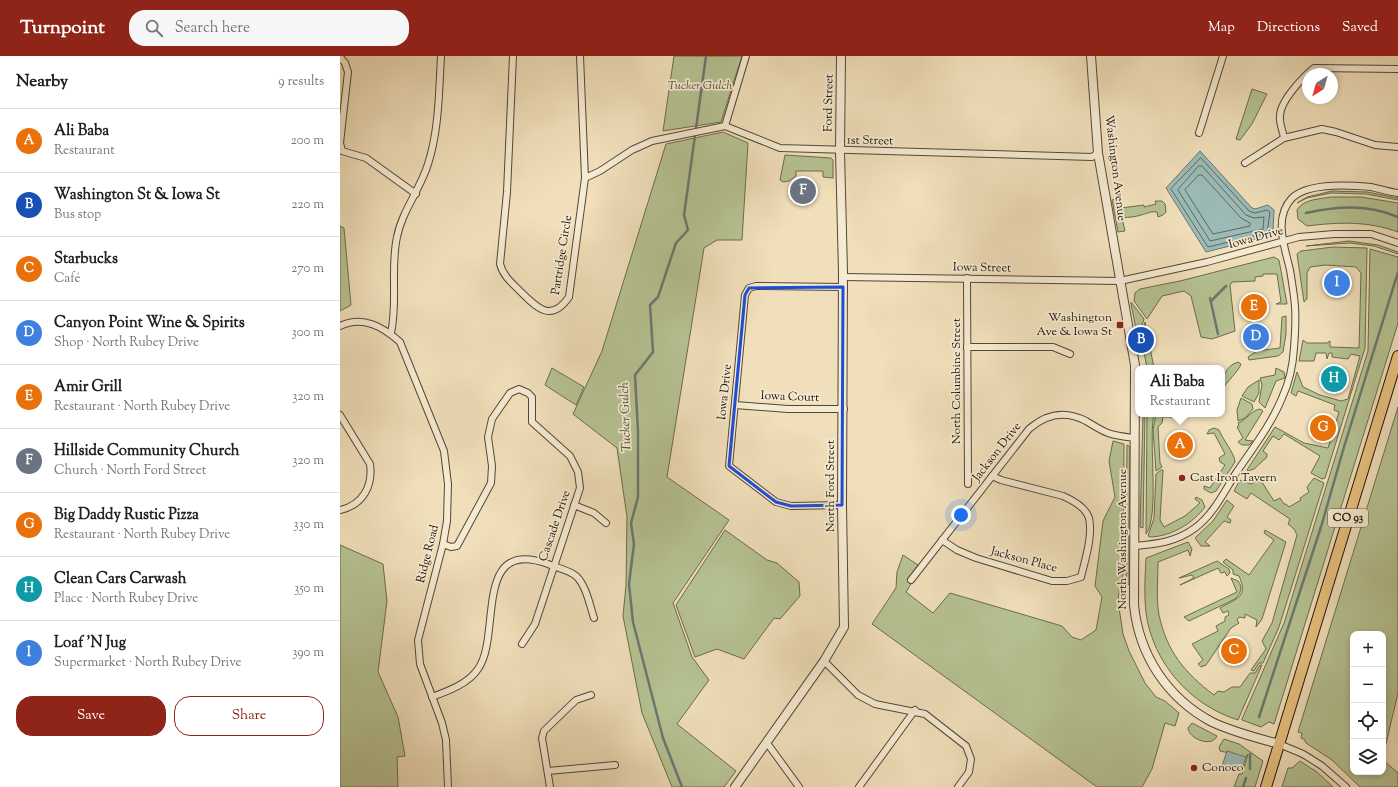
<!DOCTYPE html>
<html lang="en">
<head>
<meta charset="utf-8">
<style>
  body { margin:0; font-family:"Sorts Mill Goudy",serif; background:#f6f6f6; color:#202124 }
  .controls { position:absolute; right:12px; bottom:12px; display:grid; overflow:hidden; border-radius:8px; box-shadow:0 2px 6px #0003 }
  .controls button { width:36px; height:36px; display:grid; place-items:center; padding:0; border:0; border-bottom:1px solid #e0e0e0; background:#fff; color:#202124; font:20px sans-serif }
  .compass { position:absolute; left:962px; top:12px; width:36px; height:36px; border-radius:50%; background:#fff; box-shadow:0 2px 6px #0003; rotate:217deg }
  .you { position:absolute; left:621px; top:459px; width:14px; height:14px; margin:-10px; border:3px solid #fff; border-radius:50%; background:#1a73e8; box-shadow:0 0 0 6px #1a73e833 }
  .badge { display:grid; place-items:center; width:26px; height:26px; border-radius:50%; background:#8f2418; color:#fff; font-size:13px; font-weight:700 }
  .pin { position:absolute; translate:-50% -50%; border:2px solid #fff; box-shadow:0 1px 4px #0006 }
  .popup { position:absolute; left:795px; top:309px; width:90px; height:52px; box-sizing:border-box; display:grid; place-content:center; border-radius:8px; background:#fff; filter:drop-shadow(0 1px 3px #0005); font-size:13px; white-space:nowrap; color:#757577 }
  .popup b { font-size:15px; color:#202124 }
  .popup::after { content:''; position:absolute; left:50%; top:100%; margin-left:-8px; border:8px solid transparent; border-top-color:#fff }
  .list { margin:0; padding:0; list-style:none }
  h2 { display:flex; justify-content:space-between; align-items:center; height:52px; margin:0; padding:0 16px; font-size:17px }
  h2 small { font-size:13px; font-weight:400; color:#757577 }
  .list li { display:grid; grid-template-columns:26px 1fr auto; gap:12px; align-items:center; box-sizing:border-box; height:64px; padding:0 16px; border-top:1px solid #e0e0e0 }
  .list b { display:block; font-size:15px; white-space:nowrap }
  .list p { margin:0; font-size:13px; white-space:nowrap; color:#757577 }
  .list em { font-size:13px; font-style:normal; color:#757577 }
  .actions { display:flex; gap:8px; padding:12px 16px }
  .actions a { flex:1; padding:9px 0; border:1px solid #8f2418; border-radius:16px; text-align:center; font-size:14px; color:#8f2418 }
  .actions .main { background:#8f2418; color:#fff }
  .icon { flex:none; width:22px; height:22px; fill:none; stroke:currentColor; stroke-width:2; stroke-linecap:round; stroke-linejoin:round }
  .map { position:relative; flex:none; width:1058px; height:731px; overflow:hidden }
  header { display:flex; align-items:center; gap:24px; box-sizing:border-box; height:56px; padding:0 20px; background:#8f2418; color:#fff }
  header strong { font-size:19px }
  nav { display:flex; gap:22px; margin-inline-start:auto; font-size:14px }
  .search { width:280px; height:36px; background:#f6f6f6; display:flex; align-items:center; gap:10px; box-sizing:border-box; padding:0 14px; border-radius:16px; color:#757577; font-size:15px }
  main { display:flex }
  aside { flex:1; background:#fff }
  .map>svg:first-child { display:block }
</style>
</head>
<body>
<header>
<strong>Turnpoint</strong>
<div class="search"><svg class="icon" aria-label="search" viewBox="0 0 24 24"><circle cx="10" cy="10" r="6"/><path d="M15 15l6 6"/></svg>Search here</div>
<nav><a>Map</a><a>Directions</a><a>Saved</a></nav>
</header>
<main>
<aside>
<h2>Nearby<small>9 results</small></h2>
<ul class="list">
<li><span class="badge" style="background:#e8710a">A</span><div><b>Ali Baba</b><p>Restaurant</p></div><em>200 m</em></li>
<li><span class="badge" style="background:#1a4fb4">B</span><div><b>Washington St &amp; Iowa St</b><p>Bus stop</p></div><em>220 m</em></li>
<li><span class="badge" style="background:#e8710a">C</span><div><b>Starbucks</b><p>Café</p></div><em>270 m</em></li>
<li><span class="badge" style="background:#3f7fe0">D</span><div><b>Canyon Point Wine &amp; Spirits</b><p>Shop · North Rubey Drive</p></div><em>300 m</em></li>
<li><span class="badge" style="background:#e8710a">E</span><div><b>Amir Grill</b><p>Restaurant · North Rubey Drive</p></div><em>320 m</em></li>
<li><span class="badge" style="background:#6b7280">F</span><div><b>Hillside Community Church</b><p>Church · North Ford Street</p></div><em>320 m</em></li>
<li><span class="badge" style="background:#e8710a">G</span><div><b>Big Daddy Rustic Pizza</b><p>Restaurant · North Rubey Drive</p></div><em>330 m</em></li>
<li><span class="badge" style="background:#0f9aa8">H</span><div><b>Clean Cars Carwash</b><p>Place · North Rubey Drive</p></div><em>350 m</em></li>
<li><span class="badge" style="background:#3f7fe0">I</span><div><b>Loaf 'N Jug</b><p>Supermarket · North Rubey Drive</p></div><em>390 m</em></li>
</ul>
<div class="actions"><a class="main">Save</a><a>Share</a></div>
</aside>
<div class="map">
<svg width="1058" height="731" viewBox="0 0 1058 731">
  <rect width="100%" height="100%" fill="#f0dfba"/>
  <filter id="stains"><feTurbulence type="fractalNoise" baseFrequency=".005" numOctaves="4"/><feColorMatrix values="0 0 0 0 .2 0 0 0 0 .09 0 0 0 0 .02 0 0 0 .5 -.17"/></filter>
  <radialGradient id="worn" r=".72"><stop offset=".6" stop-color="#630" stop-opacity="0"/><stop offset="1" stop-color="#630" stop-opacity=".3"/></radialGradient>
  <g fill="#b6c292" stroke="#6b6b4d">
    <polygon points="334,0 402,0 381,66 323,75"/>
    <polygon points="912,33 927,38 912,68 900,84 896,83"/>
    <polygon points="383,76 408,87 402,184 377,184 364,192 327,421 389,464 333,547 352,601 369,624 337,668 396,715 384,731 332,731 302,657 283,560 286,529 287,461 277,392 233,358 262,295 326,88"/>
    <polygon points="445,99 491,102 493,104 493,122 483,121 483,115 456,115 456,120 449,125 443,126 440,124"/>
    <polygon points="992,135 1027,136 1058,142 1058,144 1026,138 991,137 967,142 957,147 967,141"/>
    <path d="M779 141 781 152 804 149V151L816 148 815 145H822L825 148 826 156 823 159 818 161 817 156C810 155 806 158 801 159 795 161 790 161 782 162L785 175 778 176 772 144Z"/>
    <path d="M991 141H1021L1058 147V176C1028 165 999 166 967 170L958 163 957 154C963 143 980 143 991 141Z"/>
    <polygon points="0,170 4,172 11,249 0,255"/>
    <polygon points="1009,185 1038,189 1058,196 1058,198 1034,190 1010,187 966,190"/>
    <polygon points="993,191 1027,192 1025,292 985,422 982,423 971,417 980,400 944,378 939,384 933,380 923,395 927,398 927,401 914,413 908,415 907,414 935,371 964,387 988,392 999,356 994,354 995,349 958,335 956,340 951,337 957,316 963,331 980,339 1001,345 1008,343 1020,300 1011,298 1008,303 992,301 992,297 989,297 987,303 986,297 976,297 974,305 959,305 963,284 967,287 987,287 990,285 990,291 1019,292 1021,217 1016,211 985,209 970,211 967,217 967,243 964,246 957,198 961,195"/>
    <polygon points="1030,193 1058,201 1058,267 935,665 934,668 929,666 921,671 902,664 902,663 944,567 1028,295"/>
    <polygon points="934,201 939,204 947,248 936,248 941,246 937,218 923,218 923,220 915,221 915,225 892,226 890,229 895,275 872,283 861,281 851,240 844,235 822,240 807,263 794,245 795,237 800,233 840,225"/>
    <polygon points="791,246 804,263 798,282 791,248"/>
    <polygon points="946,260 946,278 943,296 938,300 909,304 908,301 917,295 940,292 942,261"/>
    <polygon points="805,266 814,312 807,312 801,281"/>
    <path d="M898 306 901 308C899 315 886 326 882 334 882 322 885 310 898 306Z"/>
    <polygon points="212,312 244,331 236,349 205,329"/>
    <polygon points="936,312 944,316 945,322 936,325 925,352 919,346 922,329 920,322 935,319"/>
    <polygon points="919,324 919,337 914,346 902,340 908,331"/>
    <polygon points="901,342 912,348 913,353 905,362 898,365 897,354"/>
    <polygon points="1058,351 1058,637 1043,700 1043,578 1013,578 1013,716 1043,716 1043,704 1058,717 1058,731 1020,731 992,704 966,687 964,683 961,682 962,677 958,676"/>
    <path d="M920 353 923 355 905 384 913 385 909 389H902L898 386 903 382 897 371 899 370 898 367C906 364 912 354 920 353Z"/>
    <polygon points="803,358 805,358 803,472 800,471"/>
    <path d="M807 358H814C808 383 820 460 806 478Z"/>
    <polygon points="816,358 842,358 843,361 823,361 822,367 818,371 820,407 822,411 816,415 813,374"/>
    <path d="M874 372 879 374C883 384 895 398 895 406L876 435 871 437 864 433V430L870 432 885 409 880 406 879 402 885 398 874 377 867 378 869 374Z"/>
    <polygon points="773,385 784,388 783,519 780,527 778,545 783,578 789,595 805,627 816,641 825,645 839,657 835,670 825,667 812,713 802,731 757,731 532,568 556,532 557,516 563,499 578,509 568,523 572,526 566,536 593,557 610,537 722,570 732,581 741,584 756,574 762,541 755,530 763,465 775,441 769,405"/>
    <polygon points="787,389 790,391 790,397 789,472 786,472"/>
    <path d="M821 414H823L820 464 824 471 845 460 860 447 855 443 856 441 862 444 865 451C853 467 832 480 811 481L808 480 814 462 816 418Z"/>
    <polygon points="974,422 984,427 939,571 923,607 919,607 914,615 911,614 926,593 922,585 932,567 957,479 954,473 948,468 950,463 911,437 907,443 894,435 900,424 911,428 920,423 934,445 940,442 944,448 946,448 949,451 961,444 960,442 969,436 967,431"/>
    <polygon points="887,444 894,450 887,461 891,464 890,467 884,465 865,486 870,490 861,490 855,482 873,465"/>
    <polygon points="385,474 427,504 437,507 459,526 460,540 440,563 434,562 404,603 377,593 355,601 336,549"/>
    <polygon points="786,474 789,474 789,528 782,534 786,521"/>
    <path d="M925 474 946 486 922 563 916 571 917 564 905 558V562L899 561 897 564 899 567 891 572 866 609 861 611 858 608 863 604 852 588 878 575 876 570 885 565V561L889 559 888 555 883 557 880 552C895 543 909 542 899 520L893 518V514L883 506 886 503 909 519 934 484 924 477Z"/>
    <path d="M848 486 852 493 850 500 848 494 818 506C818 523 816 543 819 559 827 596 845 617 874 639L878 635 884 636 892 631H900L910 617H915L920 609H922L898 664C850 649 813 607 806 557 804 539 805 520 806 502Z"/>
    <polygon points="0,489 43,508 47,545 38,616 58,661 65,700 57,701 58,731 0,731"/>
    <polygon points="877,505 889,513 890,517 887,520 885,516 881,517 878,512 840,529 854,522 852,519 839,522"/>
    <path d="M891 522 898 525C903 531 901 537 895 543L849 565 844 561 897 536Z"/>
    <path d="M852 667 877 680C872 692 849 683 848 672Z"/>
    <polygon points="884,683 899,688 923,705 915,731 894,731 899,718 902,718 908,698 906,701 880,695 879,691"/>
    <polygon points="960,705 977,716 993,731 942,731 948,712 952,712"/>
  </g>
  <g fill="#9cbbb7" stroke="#6a7871">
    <polygon points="860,95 912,152 915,153 928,149 934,154 933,175 929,180 866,196 826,132"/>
    <polygon points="887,695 906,701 901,716 882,710"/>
  </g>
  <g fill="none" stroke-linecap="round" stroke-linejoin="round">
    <g stroke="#5e6860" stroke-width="1">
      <polygon points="861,102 909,155 915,157 927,154 930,156 927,177 868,191 831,133"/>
      <polygon points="859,110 862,110 906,159 914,162 924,161 923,173 870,185 838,134"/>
      <polygon points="859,119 862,119 901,162 910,167 910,170 873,178 845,134"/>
    </g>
    <g stroke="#6a7871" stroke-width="2.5">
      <path d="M966 157C998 150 1027 148 1058 161"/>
      <polyline points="870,242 878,278"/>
      <polyline points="871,245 886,230"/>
      <polyline points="919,661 981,471 1004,391 1058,216"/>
      <polyline points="910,713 910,698"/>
      <polyline points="342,731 323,682 293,566 289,528 294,488 291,467 298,441 298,376 295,319 313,296 310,249 318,241 336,187 348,174 344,159 366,0"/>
      <polyline points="903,731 906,722"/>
    </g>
    <defs>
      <g id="minor">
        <path d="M173 0 167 136 160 208C163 220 172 227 180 235 197 252 211 267 229 241L245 122 240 0"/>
        <polyline points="0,1 5,7 8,16 0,87 2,95 26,102 76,138"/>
        <polyline points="385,70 406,0"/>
        <polyline points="859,77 883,0"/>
        <path d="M944 82C943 75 939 67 940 60 940 45 963 21 974 12L1058 13"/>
        <polyline points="905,107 944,82 982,73 996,76 1035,89 1058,91"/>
        <polyline points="245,122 260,115 292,94 312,85 385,70 440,92 752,101 758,97"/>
        <polyline points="503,221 780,225 867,206 959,181 994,178 1031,178 1058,187"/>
        <polyline points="627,222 628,428"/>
        <path d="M0 270C23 259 43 271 60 286L104 395 108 428 107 465 103 488 78 584 80 608 102 667 106 684 108 731"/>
        <path d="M51 277C58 246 50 213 57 181 62 155 80 134 88 108 99 74 99 35 101 0"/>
        <polyline points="627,291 713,291 730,298"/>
        <polyline points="395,349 448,353 504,353"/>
        <path d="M0 359 30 408C33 430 23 449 0 454"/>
        <polyline points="234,449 254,457 266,467"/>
        <polyline points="502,449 451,450 436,446 389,410 405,239 409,232 416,230 503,231"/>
        <path d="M602 484 617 494 636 502 712 525H727L741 521C745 504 753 480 749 462 746 452 732 444 723 440L661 424 652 420"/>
        <polyline points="103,488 111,491 117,490 151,427 152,410 148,381 152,363 170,337 179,333 188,337 192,341 192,366 230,400 238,416 240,432 195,568 182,588"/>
        <path d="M795 490C817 488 836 486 855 472 873 459 884 436 896 417 912 393 931 369 942 342 949 327 953 309 954 292 955 279 956 264 955 250 954 238 952 226 950 214 945 192 933 162 952 142 969 126 1010 129 1031 131 1040 133 1049 136 1058 137"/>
        <path d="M571 524 689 373C706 358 725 354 746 365 753 369 760 374 768 377 776 380 786 381 795 382"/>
        <polyline points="484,605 518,639 535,648 585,658 626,690 631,703 629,716 618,731"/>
        <path d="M92 641C108 635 128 628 138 613 162 580 132 480 208 508 217 512 229 514 236 520 246 529 250 550 254 562"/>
        <polyline points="427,687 459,731"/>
        <polyline points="939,688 963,698 982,710 1006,731"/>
        <polyline points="208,715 275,709"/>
        <polyline points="210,731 202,682 204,675 236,644 251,639"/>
        <polyline points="519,731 575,654"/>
      </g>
      <g id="tertiary">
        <path d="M751 0 758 97 795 309 794 549C799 599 827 642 872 666 893 676 917 682 939 688"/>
        <polyline points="395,731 484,605 504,571 502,449 503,216 500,95 501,0"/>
      </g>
      <polyline id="trunk" points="926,731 1058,300"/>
    </defs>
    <use href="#minor" stroke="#544734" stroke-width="8"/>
    <use href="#tertiary" stroke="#544734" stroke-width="10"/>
    <use href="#trunk" stroke="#201408" stroke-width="12"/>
    <use href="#minor" stroke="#f5ead2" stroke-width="6"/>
    <use href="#tertiary" stroke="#f5ead2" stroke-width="8"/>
    <use href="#trunk" stroke="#e8c07d" stroke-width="10"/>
  </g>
  <path fill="none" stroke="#1d4ed8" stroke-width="3" stroke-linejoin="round" d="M503 231 502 449 451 450 436 446 389 410 405 239 409 232Z"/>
  <g fill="#8f2418" stroke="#f5ead2" stroke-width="1.5">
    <rect x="776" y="265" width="8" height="8" rx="2"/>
    <circle cx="842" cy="422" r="4"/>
    <circle cx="854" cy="712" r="4"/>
  </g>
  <g text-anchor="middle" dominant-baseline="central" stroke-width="3.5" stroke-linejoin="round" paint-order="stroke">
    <rect fill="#f5ead2" stroke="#605445" stroke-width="1" x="988" y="453" width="40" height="18" rx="3"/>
    <g font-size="11" font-weight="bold" fill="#201408">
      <text x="1008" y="462">CO 93</text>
    </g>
    <g font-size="12" font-style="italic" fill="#545138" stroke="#f5ead2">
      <text x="360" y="30">Tucker Gulch</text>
    </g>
    <g font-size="12" fill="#201408" stroke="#f5ead2">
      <text transform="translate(489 47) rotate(-89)">Ford Street</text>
      <text transform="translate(530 85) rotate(1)">1st Street</text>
      <text transform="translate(775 112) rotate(83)">Washington Avenue</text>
      <text transform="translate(916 182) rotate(-15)">Iowa Drive</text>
      <text transform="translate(222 199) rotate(-81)">Partridge Circle</text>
      <text transform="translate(642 212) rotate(1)">Iowa Street</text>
      <text transform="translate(617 325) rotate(-90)">North Columbine Street</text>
      <text transform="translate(385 336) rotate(-84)">Iowa Drive</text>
      <text transform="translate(450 341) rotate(2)">Iowa Court</text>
      <text transform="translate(657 396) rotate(-52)">Jackson Drive</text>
      <text transform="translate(491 430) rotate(-90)">North Ford Street</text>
      <text transform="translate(215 470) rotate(-71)">Cascade Drive</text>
      <text transform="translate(783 483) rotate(-90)">North Washington Avenue</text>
      <text transform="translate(88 498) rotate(-76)">Ridge Road</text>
      <text transform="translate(684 504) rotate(15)">Jackson Place</text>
    </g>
    <g font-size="12" fill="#201408" stroke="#f5ead2" text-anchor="start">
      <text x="772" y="262" text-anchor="end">Washington<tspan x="772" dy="14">Ave &amp; Iowa St</tspan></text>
      <text x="850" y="422">Cast Iron Tavern</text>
      <text x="862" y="712">Conoco</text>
    </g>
    <g font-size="13" font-style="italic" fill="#4b4e45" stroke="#f5ead2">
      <text transform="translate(286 361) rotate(-92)">Tucker Gulch</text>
    </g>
  </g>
  <rect width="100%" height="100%" filter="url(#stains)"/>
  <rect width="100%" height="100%" fill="url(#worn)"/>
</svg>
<div class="controls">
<button>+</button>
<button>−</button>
<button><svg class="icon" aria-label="locate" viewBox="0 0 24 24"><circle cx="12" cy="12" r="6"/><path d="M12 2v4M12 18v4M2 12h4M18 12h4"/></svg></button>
<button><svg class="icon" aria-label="layers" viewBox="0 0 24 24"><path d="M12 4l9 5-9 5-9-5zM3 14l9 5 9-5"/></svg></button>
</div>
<svg class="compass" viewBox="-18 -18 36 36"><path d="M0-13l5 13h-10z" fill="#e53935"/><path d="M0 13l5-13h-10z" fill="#757577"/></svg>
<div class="you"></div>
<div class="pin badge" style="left:840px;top:389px;background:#e8710a">A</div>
<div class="popup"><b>Ali Baba</b>Restaurant</div>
<div class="pin badge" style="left:801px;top:284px;background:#1a4fb4">B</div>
<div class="pin badge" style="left:894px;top:595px;background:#e8710a">C</div>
<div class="pin badge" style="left:916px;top:281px;background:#3f7fe0">D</div>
<div class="pin badge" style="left:914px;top:251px;background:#e8710a">E</div>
<div class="pin badge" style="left:463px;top:135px;background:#6b7280">F</div>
<div class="pin badge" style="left:983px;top:372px;background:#e8710a">G</div>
<div class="pin badge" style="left:994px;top:323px;background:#0f9aa8">H</div>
<div class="pin badge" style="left:997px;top:227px;background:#3f7fe0">I</div>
</div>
</main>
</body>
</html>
